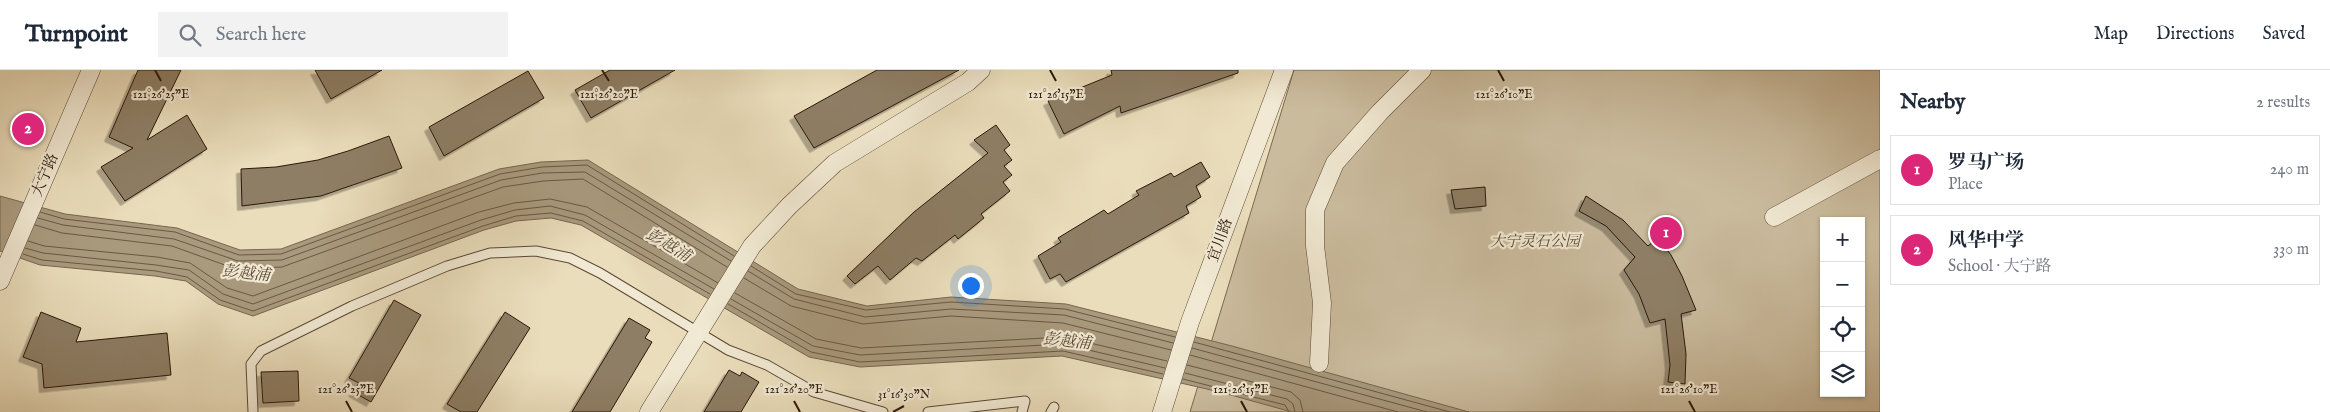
<!DOCTYPE html>
<html lang="en">
<head>
<meta charset="utf-8">
<style>
  body { margin:0; font-family:"IM FELL English","Noto Serif SC",serif; background:#f2f2f3; color:#1f2937 }
  .controls { position:absolute; right:15px; bottom:15px; display:grid; overflow:hidden; border-radius:0px; box-shadow:0 1px 4px #0004 }
  .controls button { width:45px; height:45px; display:grid; place-items:center; padding:0; border:0; border-bottom:1px solid #e0e1e3; background:#fff; color:#1f2937; font:25px sans-serif }
  .you { position:absolute; left:970px; top:215px; width:18px; height:18px; margin:-12px; border:4px solid #fff; border-radius:50%; background:#1a73e8; box-shadow:0 0 0 8px #1a73e833 }
  .badge { display:grid; place-items:center; width:32px; height:32px; border-radius:50%; background:#db2777; color:#fff; font-size:16px; font-weight:700 }
  .pin { position:absolute; translate:-50% -50%; border:2px solid #fff; box-shadow:0 1px 5px #0006 }
  .list { margin:0; padding:0; list-style:none }
  h2 { display:flex; justify-content:space-between; align-items:center; height:65px; margin:0; padding:0 20px; font-size:21px }
  h2 small { font-size:16px; font-weight:400; color:#747a83 }
  .list li { display:grid; grid-template-columns:32px 1fr auto; gap:15px; align-items:center; box-sizing:border-box; height:70px; margin:0 10px 10px; padding:0 10px; border:1px solid #e0e1e3; border-radius:0px }
  .list b { display:block; font-size:19px; white-space:nowrap }
  .list p { margin:0; font-size:16px; white-space:nowrap; color:#747a83 }
  .list em { font-size:16px; font-style:normal; color:#747a83 }
  .icon { flex:none; width:28px; height:28px; fill:none; stroke:currentColor; stroke-width:2; stroke-linecap:round; stroke-linejoin:round }
  .map { position:relative; flex:none; width:1880px; height:342px; overflow:hidden }
  header { display:flex; align-items:center; gap:30px; box-sizing:border-box; height:70px; padding:0 25px; background:#fff; border-bottom:1px solid #e0e1e3 }
  header strong { font-size:24px }
  nav { display:flex; gap:28px; margin-inline-start:auto; font-size:18px }
  .search { width:350px; height:45px; background:#f2f2f3; display:flex; align-items:center; gap:12px; box-sizing:border-box; padding:0 18px; border-radius:0px; color:#747a83; font-size:19px }
  main { display:flex }
  aside { flex:1; background:#fff }
  .map>svg:first-child { display:block }
</style>
</head>
<body>
<header>
<strong>Turnpoint</strong>
<div class="search"><svg class="icon" aria-label="search" viewBox="0 0 24 24"><circle cx="10" cy="10" r="6"/><path d="M15 15l6 6"/></svg>Search here</div>
<nav><a>Map</a><a>Directions</a><a>Saved</a></nav>
</header>
<main>
<div class="map">
<svg width="1880" height="342" viewBox="0 0 1880 342">
  <defs>
    <filter id="shadow"><feDropShadow dx="-4.5" dy="4.5" stdDeviation="0" flood-color="#0004"/></filter>
  </defs>
  <rect width="100%" height="100%" fill="#eaddbb"/>
  <filter id="stains"><feTurbulence type="fractalNoise" baseFrequency=".004" numOctaves="4"/><feColorMatrix values="0 0 0 0 .2 0 0 0 0 .09 0 0 0 0 .02 0 0 0 .5 -.17"/></filter>
  <radialGradient id="worn" r=".72"><stop offset=".6" stop-color="#630" stop-opacity="0"/><stop offset="1" stop-color="#630" stop-opacity=".3"/></radialGradient>
  <path fill="#cabb9d" stroke="#7a6952" fill-rule="evenodd" d="M1294 0H1880V342H1190ZM1824 151H1861V323H1824Z"/>
  <polygon fill="#a99a7e" stroke="#77664f" points="588,90 798,219 867,236 951,227 1066,234 1232,276 1469,342 1292,342 1220,322 1062,286 860,297 809,287 581,155 551,148 516,151 484,160 253,246 218,234 186,211 155,206 40,195 0,181 0,126 65,144 177,158 240,180 281,179 499,99 541,92"/>
  <g fill="none" stroke-linecap="round" stroke-linejoin="round">
    <g stroke="#6a5843" stroke-width="1">
      <polyline points="40,142 64,149 175,162 239,185 281,184 500,104 542,97 587,95 734,186"/>
      <polyline points="38,148 63,155 174,169 238,191 282,190 501,110 542,103 585,102 731,191"/>
      <polyline points="35,155 62,163 172,176 236,199 282,197 503,117 543,111 583,109 727,197"/>
      <polyline points="28,171 44,176 157,187 190,193 227,218 253,226 479,142 514,133 550,129 587,137 718,213"/>
      <polyline points="25,178 43,183 156,195 189,200 223,224 253,234 481,150 515,140 550,136 585,145 714,219"/>
      <polyline points="23,184 42,190 156,201 187,207 220,230 253,241 483,156 516,146 551,143 583,151 710,224"/>
      <polyline points="751,196 796,224 866,240 951,232 1065,239 1175,267"/>
      <polyline points="748,201 794,229 865,247 951,239 1064,245 1173,273"/>
      <polyline points="744,208 791,236 863,254 951,246 1063,253 1171,280"/>
      <polyline points="735,223 816,269 861,278 1064,267 1167,291"/>
      <polyline points="731,229 813,276 860,285 1063,274 1165,298"/>
      <polyline points="728,234 811,282 860,292 1063,281 1163,304"/>
      <polyline points="1194,272 1450,342"/>
      <polyline points="1192,278 1427,342"/>
      <polyline points="1190,285 1398,342"/>
      <polyline points="1187,295 1291,322 1300,330 1303,342"/>
      <polyline points="1185,303 1287,329 1293,334 1295,342"/>
      <polyline points="1183,309 1285,335 1289,342"/>
    </g>
  </g>
  <g fill="#8e7e65" stroke="#2b1708" filter="url(#shadow)">
    <polygon points="138,0 181,0 147,70 187,45 207,79 125,131 101,97 133,78 109,67"/>
    <polygon points="315,0 382,0 331,29"/>
    <polygon points="610,0 675,0 591,48 575,20"/>
    <polygon points="877,0 959,0 814,78 794,46"/>
    <polygon points="1111,0 1238,0 1238,3 1121,43 1120,36 1064,64 1048,31 1112,5"/>
    <polygon points="528,1 544,28 444,86 429,57"/>
    <polygon points="996,55 1010,75 1004,80 1012,90 1004,96 1012,105 1003,112 1010,121 981,144 984,148 958,169 955,165 922,191 916,188 890,210 878,196 855,214 847,206 914,142 988,83 974,70"/>
    <polygon points="389,66 402,98 321,126 242,136 241,99 276,97 318,90 348,81"/>
    <polygon points="1201,92 1210,107 1196,116 1201,127 1186,136 1189,143 1066,212 1060,204 1050,209 1038,186 1061,172 1058,168 1104,140 1108,144 1139,125 1136,121 1171,103 1174,107"/>
    <polygon points="1485,117 1486,136 1455,139 1451,120"/>
    <polygon points="1586,126 1623,150 1648,176 1658,168 1671,185 1682,206 1696,240 1681,244 1686,284 1685,314 1668,312 1670,295 1665,249 1650,253 1639,224 1624,200 1635,187 1606,156 1579,141"/>
    <polygon points="394,230 421,245 371,332 353,322 359,313 349,308"/>
    <polygon points="41,242 81,258 76,272 167,263 171,305 44,318 42,294 23,287"/>
    <polygon points="505,242 530,258 477,342 461,342 447,334"/>
    <polygon points="629,248 650,260 645,268 652,272 610,342 572,342"/>
    <polygon points="729,300 740,306 742,302 759,312 741,342 704,342"/>
    <polygon points="298,301 299,331 263,333 261,302"/>
  </g>
  <g fill="none" stroke-linecap="round" stroke-linejoin="round">
    <defs>
      <g id="service">
        <polyline points="253,342 251,294 261,281 352,236 447,196 490,183 536,181 570,188 600,203 728,280 767,295 814,322 883,342"/>
        <polyline points="928,342 1025,331 1022,342"/>
        <polyline points="1051,342 1054,337"/>
      </g>
      <g id="minor">
        <polyline points="1774,147 1880,89"/>
        <polyline points="0,211 91,0"/>
        <polyline points="1319,293 1322,233 1315,176 1315,140 1335,93 1380,42 1422,0"/>
        <polyline points="649,342 752,176 789,136 835,93 968,12 981,0"/>
        <polyline points="1162,342 1190,252 1284,0"/>
      </g>
    </defs>
    <use href="#service" stroke="#5b4835" stroke-width="11"/>
    <use href="#minor" stroke="#5b4835" stroke-width="19"/>
    <use href="#service" stroke="#f1e9d3" stroke-width="9"/>
    <use href="#minor" stroke="#f1e9d3" stroke-width="18"/>
  </g>
  <path fill="none" stroke="#2b1708" stroke-width="2" d="M155 0 161 11M602 0 609 11M1050 0 1056 11M1498 0 1504 11M346 331 352 342M794 331 800 342M1241 331 1247 342M1689 331 1695 342M893 342 904 336"/>
  <g text-anchor="middle" dominant-baseline="central" stroke-width="4.5" stroke-linejoin="round" paint-order="stroke">
    <g font-size="15" fill="#2b1708" stroke="#f1e9d3">
      <text transform="translate(45 105) rotate(-67)">大宁路</text>
      <text transform="translate(1220 170) rotate(-70)">宜川路</text>
    </g>
    <g font-size="15" font-style="italic" fill="#5b4835" stroke="#f1e9d3">
      <text x="1535" y="171">大宁灵石公园</text>
    </g>
    <g font-size="16" font-style="italic" fill="#5d4b37" stroke="#f1e9d3">
      <text transform="translate(668 176) rotate(31)">彭越浦</text>
      <text transform="translate(246 204) rotate(6)">彭越浦</text>
      <text transform="translate(1067 272) rotate(6)">彭越浦</text>
    </g>
  </g>
  <g font-size="12" text-anchor="middle" fill="#2b1708" stroke="#f1e9d3" stroke-width="4.5" stroke-linejoin="round" paint-order="stroke">
    <text x="1056" y="28">121°26'15"E</text>
    <text x="1504" y="28">121°26'10"E</text>
    <text x="161" y="28">121°26'25"E</text>
    <text x="609" y="28">121°26'20"E</text>
    <text x="346" y="323">121°26'25"E</text>
    <text x="794" y="323">121°26'20"E</text>
    <text x="1241" y="323">121°26'15"E</text>
    <text x="1689" y="323">121°26'10"E</text>
    <text x="904" y="328">31°16'30"N</text>
  </g>
  <rect width="100%" height="100%" filter="url(#stains)"/>
  <rect width="100%" height="100%" fill="url(#worn)"/>
</svg>
<div class="controls">
<button>+</button>
<button>−</button>
<button><svg class="icon" aria-label="locate" viewBox="0 0 24 24"><circle cx="12" cy="12" r="6"/><path d="M12 2v4M12 18v4M2 12h4M18 12h4"/></svg></button>
<button><svg class="icon" aria-label="layers" viewBox="0 0 24 24"><path d="M12 4l9 5-9 5-9-5zM3 14l9 5 9-5"/></svg></button>
</div>
<div class="you"></div>
<div class="pin badge" style="left:1666px;top:163px">1</div>
<div class="pin badge" style="left:28px;top:59px">2</div>
</div>
<aside>
<h2>Nearby<small>2 results</small></h2>
<ul class="list">
<li><span class="badge">1</span><div><b>罗马广场</b><p>Place</p></div><em>240 m</em></li>
<li><span class="badge">2</span><div><b>风华中学</b><p>School · 大宁路</p></div><em>330 m</em></li>
</ul>
</aside>
</main>
</body>
</html>
